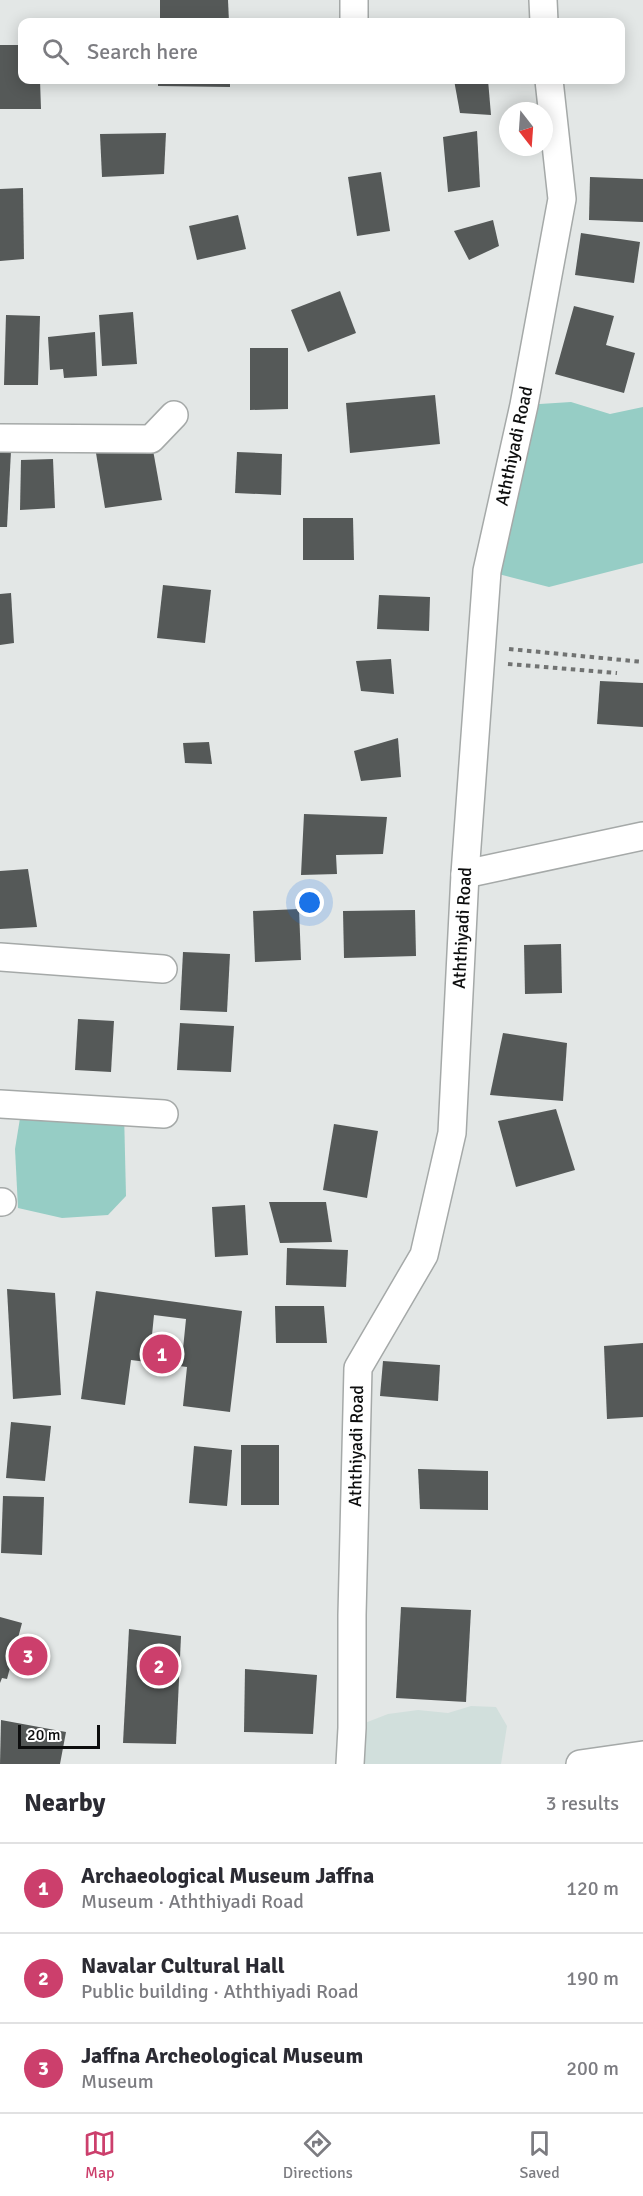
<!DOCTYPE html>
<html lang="en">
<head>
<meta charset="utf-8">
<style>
  body { margin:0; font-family:Signika,sans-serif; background:#f7f7f7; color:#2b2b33 }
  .compass { position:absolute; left:499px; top:102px; width:54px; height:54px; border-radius:50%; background:#fff; box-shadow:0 3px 15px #0003; rotate:163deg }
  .scale { position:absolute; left:18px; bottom:15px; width:82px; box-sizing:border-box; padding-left:6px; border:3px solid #0d0e0e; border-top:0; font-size:16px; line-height:21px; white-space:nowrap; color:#0d0e0e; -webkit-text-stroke:4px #fff; paint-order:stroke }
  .you { position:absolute; left:310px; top:903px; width:21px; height:21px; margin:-15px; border:4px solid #fff; border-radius:50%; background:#1a73e8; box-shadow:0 0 0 9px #1a73e833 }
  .badge { display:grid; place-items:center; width:39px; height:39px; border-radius:50%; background:#cc3f6c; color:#fff; font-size:20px; font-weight:700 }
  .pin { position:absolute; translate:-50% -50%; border:3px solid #fff; box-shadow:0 2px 6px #0006 }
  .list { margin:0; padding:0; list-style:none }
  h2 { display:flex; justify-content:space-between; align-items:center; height:78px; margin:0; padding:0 24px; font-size:26px }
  h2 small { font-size:20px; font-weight:400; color:#7c7c81 }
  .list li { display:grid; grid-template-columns:39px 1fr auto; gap:18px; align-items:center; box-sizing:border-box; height:90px; padding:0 24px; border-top:2px solid #e1e1e2 }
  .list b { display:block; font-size:22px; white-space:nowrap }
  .list p { margin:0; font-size:20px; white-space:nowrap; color:#7c7c81 }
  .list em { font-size:20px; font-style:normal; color:#7c7c81 }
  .icon { flex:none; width:33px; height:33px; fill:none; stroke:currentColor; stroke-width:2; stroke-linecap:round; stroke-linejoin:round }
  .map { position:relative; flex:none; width:643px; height:1764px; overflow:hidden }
  .search { position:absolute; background:#fff; box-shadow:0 3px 15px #0003; left:18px; right:18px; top:18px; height:66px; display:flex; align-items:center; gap:15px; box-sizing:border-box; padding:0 21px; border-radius:12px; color:#7c7c81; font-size:22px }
  .sheet { height:348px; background:#fff }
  nav { display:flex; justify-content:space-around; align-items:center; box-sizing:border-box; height:84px; border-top:2px solid #e1e1e2; background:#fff; font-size:16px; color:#7c7c81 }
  nav a { display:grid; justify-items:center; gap:3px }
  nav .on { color:#cc3f6c }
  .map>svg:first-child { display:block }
</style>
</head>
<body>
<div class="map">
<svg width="643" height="1764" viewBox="0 0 643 1764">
  <rect width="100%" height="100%" fill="#e3e7e6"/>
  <polygon fill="#d1dfdc" points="471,1706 496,1707 507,1726 501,1764 350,1764 352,1728 388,1714 418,1710 448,1713"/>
  <g fill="#96cdc5">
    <polygon points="571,402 610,414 643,407 643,563 549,587 487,571 524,405"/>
    <polygon points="22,1106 124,1112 126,1196 108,1215 62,1218 18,1208 15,1149"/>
  </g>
  <g fill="#555958" fill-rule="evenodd">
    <polygon points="160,0 228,0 229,22 160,22"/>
    <polygon points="0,45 22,45 22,80 40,80 41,109 0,109"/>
    <polygon points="158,80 230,80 230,87 158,86"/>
    <polygon points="454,80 488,80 491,115 460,113"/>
    <polygon points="477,131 480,187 448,192 443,137"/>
    <polygon points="166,133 164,174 102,177 100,134"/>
    <polygon points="381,172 390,231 357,236 348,177"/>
    <polygon points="590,177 643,179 643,222 589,220"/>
    <polygon points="23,188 24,259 0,261 0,189"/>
    <polygon points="238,215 246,249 197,260 189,226"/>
    <polygon points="493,220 499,246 469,260 454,231"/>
    <polygon points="581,233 640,242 634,283 575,275"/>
    <polygon points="340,291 356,333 308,352 291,310"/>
    <polygon points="574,306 614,316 606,345 635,353 624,393 555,374"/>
    <polygon points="133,312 137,364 102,366 99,315"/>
    <polygon points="6,315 40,316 38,385 4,385"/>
    <polygon points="95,332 97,376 64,378 63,369 50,370 48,337"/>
    <polygon points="250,348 288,348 288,409 250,410"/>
    <polygon points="435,395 440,444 350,453 346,403"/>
    <polygon points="151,439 162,500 105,508 95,447"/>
    <polygon points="0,450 11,451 7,527 0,527"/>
    <polygon points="237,452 282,454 281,495 235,493"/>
    <polygon points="53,459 55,508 20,510 21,460"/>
    <polygon points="303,518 353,518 354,560 303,560"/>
    <polygon points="163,585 211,590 205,643 157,638"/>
    <polygon points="11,593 14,643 0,645 0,594"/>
    <polygon points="379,595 430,597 429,631 377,629"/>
    <polygon points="391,659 394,694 361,691 356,661"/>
    <polygon points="600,681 643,683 643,727 597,724"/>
    <polygon points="398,738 401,777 361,781 354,751"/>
    <polygon points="209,742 212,764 185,763 183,743"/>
    <polygon points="304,814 387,817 383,854 336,855 337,874 301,875"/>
    <polygon points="28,869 37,927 0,929 0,871"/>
    <polygon points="299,909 301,960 255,962 253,911"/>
    <polygon points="415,910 416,956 344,958 343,911"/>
    <polygon points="561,944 562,993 525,994 524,945"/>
    <polygon points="183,952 230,954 227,1012 180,1010"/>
    <polygon points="78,1019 114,1021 111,1072 75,1070"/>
    <polygon points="180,1023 234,1026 231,1072 177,1070"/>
    <polygon points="503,1033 567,1043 563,1101 490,1095"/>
    <polygon points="556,1109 575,1170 516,1187 498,1121"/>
    <polygon points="334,1124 378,1131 367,1198 323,1190"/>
    <polygon points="269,1202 326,1202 332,1242 280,1243"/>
    <polygon points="245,1205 248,1255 215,1257 212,1207"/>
    <polygon points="287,1248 348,1250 346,1287 286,1285"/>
    <polygon points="7,1289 55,1293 61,1395 13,1399"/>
    <path d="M96 1291 242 1311 230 1412 183 1406 187 1367 131 1360 125 1405 81 1399ZM154 1315 186 1319 183 1349 151 1345Z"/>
    <polygon points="275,1306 324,1306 327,1343 276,1343"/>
    <polygon points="643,1343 643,1417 607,1419 604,1346"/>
    <polygon points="383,1361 440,1365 438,1401 380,1396"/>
    <polygon points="11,1422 51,1426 45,1481 6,1478"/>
    <rect x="241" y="1445" width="38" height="60"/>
    <polygon points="194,1446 232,1450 227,1506 189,1503"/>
    <polygon points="418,1469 488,1471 488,1510 420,1509"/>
    <polygon points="3,1496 44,1497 42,1555 1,1553"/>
    <polygon points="401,1607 471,1610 466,1702 396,1698"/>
    <polygon points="0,1617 22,1623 7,1679 2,1678 0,1683"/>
    <polygon points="129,1629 181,1636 176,1744 123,1743"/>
    <polygon points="245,1669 317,1675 313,1734 244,1732"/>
    <polygon points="1,1720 66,1732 60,1764 0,1764"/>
  </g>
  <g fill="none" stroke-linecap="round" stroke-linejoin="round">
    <defs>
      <g id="minor">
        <polyline points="354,0 354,22"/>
        <polyline points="543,0 544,22"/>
        <polyline points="0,438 151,439 174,415"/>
        <polyline points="465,874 643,836"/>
        <polyline points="0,957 163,969"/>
        <polyline points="0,1104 164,1114"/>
        <polyline points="0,1202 2,1202"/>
        <polyline points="350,1764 352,1728 352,1615 358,1368 424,1255 452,1133 465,874 487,571 524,405 562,199 549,80"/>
        <polyline points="580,1764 643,1755"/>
      </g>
    </defs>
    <use href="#minor" stroke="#a5a9a8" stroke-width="30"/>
    <g stroke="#717372" stroke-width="4" stroke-dasharray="4.5 4.5" stroke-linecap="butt">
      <polyline points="509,649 643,662"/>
      <polyline points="508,664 617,673"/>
    </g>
    <use href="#minor" stroke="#fff" stroke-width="27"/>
  </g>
  <g text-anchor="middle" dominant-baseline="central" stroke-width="6" stroke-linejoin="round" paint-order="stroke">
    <g font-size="18" fill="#0d0e0e" stroke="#fff">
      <text transform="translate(514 446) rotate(-78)">Aththiyadi Road</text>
      <text transform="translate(462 928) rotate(-87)">Aththiyadi Road</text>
      <text transform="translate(356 1446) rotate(-89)">Aththiyadi Road</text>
    </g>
  </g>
</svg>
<svg class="compass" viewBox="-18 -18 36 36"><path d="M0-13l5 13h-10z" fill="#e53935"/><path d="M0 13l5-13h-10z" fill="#7c7c81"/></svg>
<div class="scale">20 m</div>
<div class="you"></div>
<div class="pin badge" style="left:162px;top:1354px">1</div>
<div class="pin badge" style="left:159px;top:1666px">2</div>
<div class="pin badge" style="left:28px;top:1656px">3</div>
<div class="search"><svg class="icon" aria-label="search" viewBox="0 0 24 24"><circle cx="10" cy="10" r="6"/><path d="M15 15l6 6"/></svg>Search here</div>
</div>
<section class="sheet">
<h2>Nearby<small>3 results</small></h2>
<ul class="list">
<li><span class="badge">1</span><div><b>Archaeological Museum Jaffna</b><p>Museum · Aththiyadi Road</p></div><em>120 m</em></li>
<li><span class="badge">2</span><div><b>Navalar Cultural Hall</b><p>Public building · Aththiyadi Road</p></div><em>190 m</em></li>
<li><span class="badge">3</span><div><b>Jaffna Archeological Museum</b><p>Museum</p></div><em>200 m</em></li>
</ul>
</section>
<nav>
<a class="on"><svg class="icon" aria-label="map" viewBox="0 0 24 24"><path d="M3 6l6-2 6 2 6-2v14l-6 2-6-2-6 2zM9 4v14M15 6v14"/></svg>Map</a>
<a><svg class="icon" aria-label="directions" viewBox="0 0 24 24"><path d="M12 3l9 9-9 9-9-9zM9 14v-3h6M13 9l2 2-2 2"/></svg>Directions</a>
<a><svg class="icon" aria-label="saved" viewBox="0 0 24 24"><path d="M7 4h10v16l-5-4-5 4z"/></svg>Saved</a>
</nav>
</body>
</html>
